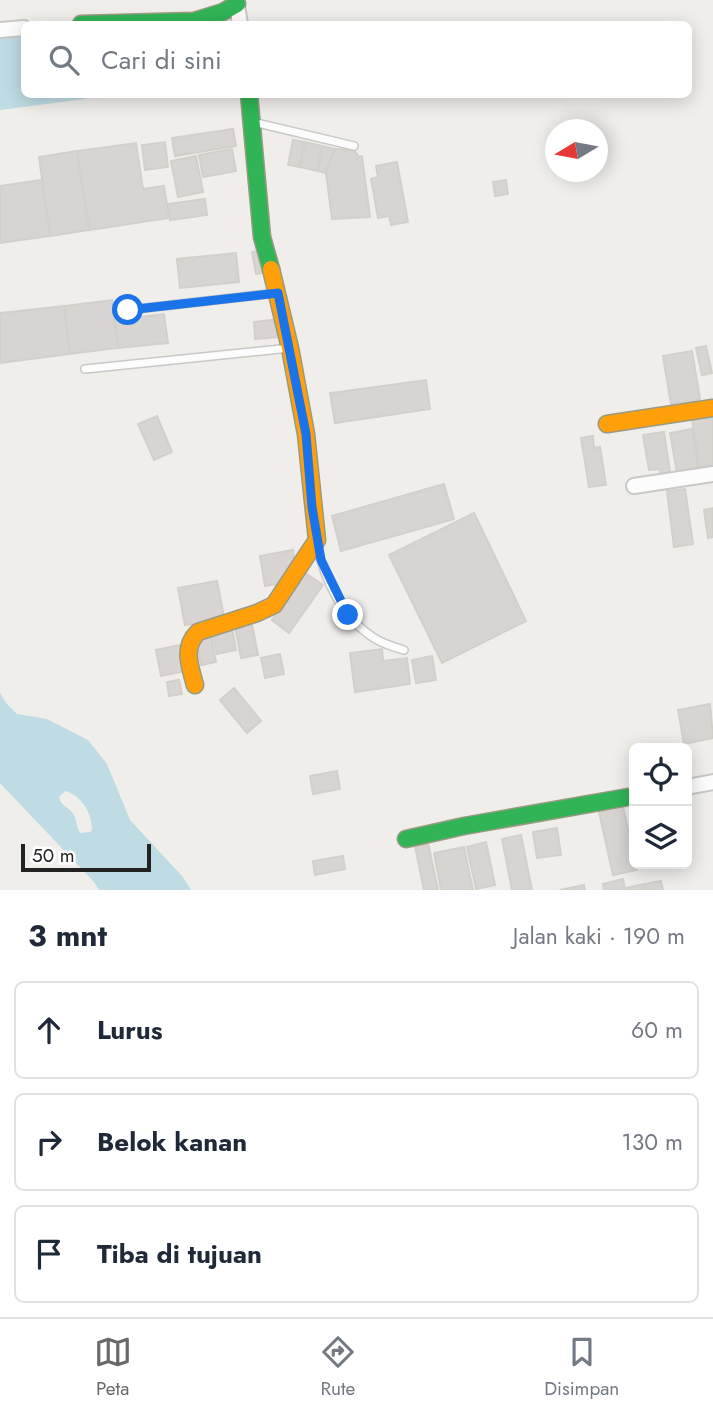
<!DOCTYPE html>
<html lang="id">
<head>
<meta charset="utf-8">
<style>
  body { margin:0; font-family:Jost,sans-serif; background:#f2f2f3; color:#1f2937 }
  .controls { position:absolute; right:21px; bottom:21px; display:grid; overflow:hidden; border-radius:10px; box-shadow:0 4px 18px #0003 }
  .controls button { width:63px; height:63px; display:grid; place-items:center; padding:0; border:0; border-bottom:2px solid #e0e1e3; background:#fff; color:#1f2937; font:35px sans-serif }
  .compass { position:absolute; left:545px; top:119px; width:63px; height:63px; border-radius:50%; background:#fff; box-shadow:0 4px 18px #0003; rotate:260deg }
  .scale { position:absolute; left:21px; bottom:18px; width:130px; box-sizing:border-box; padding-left:7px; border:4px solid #222; border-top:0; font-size:19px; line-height:24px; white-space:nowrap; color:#222; -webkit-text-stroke:5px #fff; paint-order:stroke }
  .stop { position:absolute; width:21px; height:21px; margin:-16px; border:5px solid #1a73e8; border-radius:50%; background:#fff }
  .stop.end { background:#1a73e8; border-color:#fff; box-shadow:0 2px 7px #0008 }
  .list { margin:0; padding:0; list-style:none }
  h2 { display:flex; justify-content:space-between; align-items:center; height:91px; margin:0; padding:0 28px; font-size:30px }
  h2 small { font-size:23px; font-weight:400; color:#747a83 }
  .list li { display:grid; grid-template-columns:46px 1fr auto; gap:21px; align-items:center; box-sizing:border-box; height:98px; margin:0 14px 14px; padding:0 14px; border:2px solid #e0e1e3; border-radius:10px }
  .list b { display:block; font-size:26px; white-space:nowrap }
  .list em { font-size:23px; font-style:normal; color:#747a83 }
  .icon { flex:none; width:38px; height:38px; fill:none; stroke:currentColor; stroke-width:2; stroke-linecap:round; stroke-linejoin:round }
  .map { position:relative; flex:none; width:713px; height:890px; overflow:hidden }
  .search { position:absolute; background:#fff; box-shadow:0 4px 18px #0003; left:21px; right:21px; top:21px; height:77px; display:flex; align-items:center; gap:18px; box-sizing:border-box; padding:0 24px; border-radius:10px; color:#747a83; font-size:26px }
  .sheet { height:427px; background:#fff }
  nav { display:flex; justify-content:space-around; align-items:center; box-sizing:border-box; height:98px; border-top:2px solid #e0e1e3; background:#fff; font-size:19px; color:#747a83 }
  nav a { display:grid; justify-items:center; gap:4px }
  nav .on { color:#6a6968 }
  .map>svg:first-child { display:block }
</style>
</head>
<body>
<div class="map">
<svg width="713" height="890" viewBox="0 0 713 890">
  <rect width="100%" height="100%" fill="#f0eeeb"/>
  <g fill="#bfdbe3" fill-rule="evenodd">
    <polygon points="24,34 24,94 85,95 85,99 0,110 0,36"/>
    <path d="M0 693 6 703 17 714 47 719 88 740 107 764 130 820 183 877 191 890H99L94 882 0 783ZM65 791C82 796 92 813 92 830L90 832 80 833C76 826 77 822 74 815 70 807 61 807 59 797Z"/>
  </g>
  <g fill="#d7d4d2" stroke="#d3d0cc" stroke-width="2">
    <polygon points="233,129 236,146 175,156 172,138"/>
    <polygon points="293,140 305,142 300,167 288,165"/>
    <polygon points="165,142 168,167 145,170 142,145"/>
    <polygon points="305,142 322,146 318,171 300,167"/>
    <polygon points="136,143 143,189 164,186 169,218 89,230 77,151"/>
    <polygon points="322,146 335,149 326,173 318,171"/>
    <polygon points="232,149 236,171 203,177 199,155"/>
    <polygon points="335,149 354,150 359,157 362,156 370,217 332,219 326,173"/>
    <polygon points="77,151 89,230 50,236 39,157"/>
    <polygon points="196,156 203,192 178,197 171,161"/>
    <polygon points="397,162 408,222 391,225 389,216 378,218 371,179 378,177 376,166"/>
    <polygon points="42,180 50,236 0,243 0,186"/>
    <polygon points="506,180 508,194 495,196 493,182"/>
    <polygon points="205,199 207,215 170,220 168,204"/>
    <polygon points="264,250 268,272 256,274 252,252"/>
    <polygon points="236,253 239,282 180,288 177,259"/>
    <polygon points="112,300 118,348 70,354 64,306"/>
    <polygon points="64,306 70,354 0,363 0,313"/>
    <polygon points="164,314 168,343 118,348 114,320"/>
    <polygon points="277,319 279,337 255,339 254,322"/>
    <polygon points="706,346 712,373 702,375 696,348"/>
    <polygon points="692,351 700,399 695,400 695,404 681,406 680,402 671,404 663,356"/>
    <polygon points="426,380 430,409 335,423 330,393"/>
    <polygon points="157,416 172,452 154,460 138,424"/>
    <polygon points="713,417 713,471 700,473 692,419"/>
    <polygon points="692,429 699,473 677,473 670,433"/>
    <polygon points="664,432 671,478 661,479 660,469 649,470 643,435"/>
    <polygon points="593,436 594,448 600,447 606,485 589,487 581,438"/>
    <polygon points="444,484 454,519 341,551 332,516"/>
    <polygon points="685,489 693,544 674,547 667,491"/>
    <polygon points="713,508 713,537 708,538 704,510"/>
    <polygon points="474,513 526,621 442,663 389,555"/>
    <polygon points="293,550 295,565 286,566 288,582 265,586 260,556"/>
    <polygon points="305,573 323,585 289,633 272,620"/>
    <polygon points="217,581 224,617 185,625 178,588"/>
    <polygon points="252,624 258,655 241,658 235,627"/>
    <polygon points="232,628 236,650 217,654 212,631"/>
    <polygon points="211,636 216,662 201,665 196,638"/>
    <polygon points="180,645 185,671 161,676 156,650"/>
    <polygon points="382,649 383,661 407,658 410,684 355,692 350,653"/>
    <polygon points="280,654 284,674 265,678 261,658"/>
    <polygon points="432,656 436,680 416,683 412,660"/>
    <polygon points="179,680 182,694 169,696 167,682"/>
    <polygon points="234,688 261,721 247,733 220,700"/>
    <polygon points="710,704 713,738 684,744 678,710"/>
    <polygon points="337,771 340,789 313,794 310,776"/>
    <polygon points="623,806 637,870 613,875 599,812"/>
    <polygon points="557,828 561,855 537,858 533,832"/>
    <polygon points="521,835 532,890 512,890 502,839"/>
    <polygon points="486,842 495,885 476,889 467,847"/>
    <polygon points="428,843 438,890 424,890 415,846"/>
    <polygon points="464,847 473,890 441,890 434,853"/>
    <polygon points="343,856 345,869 315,875 313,861"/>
    <polygon points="623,879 625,890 604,890 603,884"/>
    <polygon points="661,881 663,890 646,890 645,884"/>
    <polygon points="645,884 646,890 625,890 625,888"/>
    <polygon points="584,885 585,890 560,890"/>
  </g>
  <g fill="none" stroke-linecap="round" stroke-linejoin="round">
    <defs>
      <g id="lane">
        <polyline points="253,122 354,146"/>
        <polyline points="128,310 277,293"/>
        <polyline points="85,369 290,348"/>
        <path d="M318 547C324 581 344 619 374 638 383 644 394 647 404 650"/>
      </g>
      <g id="street">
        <polyline points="236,0 240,24"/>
        <polyline points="0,30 24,28"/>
        <polyline points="634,486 713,474"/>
        <polyline points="687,787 713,782"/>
      </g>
      <g id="fast">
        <polyline points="81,24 194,21 223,12 237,4"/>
        <polyline points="249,94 262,237 271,269"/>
        <polyline points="406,839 464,826 634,796"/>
      </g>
      <g id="slow">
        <polyline points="607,424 713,408"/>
        <path d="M195 685C190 666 182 648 198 632L257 613 274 605 317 540 306 434 290 348 271 269"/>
      </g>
    </defs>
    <use href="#lane" stroke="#c9c8c7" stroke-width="10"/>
    <use href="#street" stroke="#c9c8c7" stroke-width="18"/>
    <use href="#fast" stroke="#999a82" stroke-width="19"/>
    <use href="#slow" stroke="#999a82" stroke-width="19"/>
    <use href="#lane" stroke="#fdfcfc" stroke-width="7"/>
    <use href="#street" stroke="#fdfcfc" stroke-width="14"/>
    <use href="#fast" stroke="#30b455" stroke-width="16"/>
    <use href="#slow" stroke="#ff9f0a" stroke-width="16"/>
  </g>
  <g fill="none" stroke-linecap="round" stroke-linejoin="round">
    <polyline stroke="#1a73e8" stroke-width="9" points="128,310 278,293 306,434 312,507 321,560 348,615"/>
  </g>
</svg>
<div class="controls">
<button><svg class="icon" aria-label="locate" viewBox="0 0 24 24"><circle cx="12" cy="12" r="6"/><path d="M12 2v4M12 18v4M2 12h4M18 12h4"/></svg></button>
<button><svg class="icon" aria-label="layers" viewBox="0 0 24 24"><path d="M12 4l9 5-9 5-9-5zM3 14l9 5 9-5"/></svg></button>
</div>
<svg class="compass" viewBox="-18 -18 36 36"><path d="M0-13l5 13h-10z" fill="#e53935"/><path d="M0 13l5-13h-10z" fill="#747a83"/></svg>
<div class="scale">50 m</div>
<div class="stop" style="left:128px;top:310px"></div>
<div class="stop end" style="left:348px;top:615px"></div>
<div class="search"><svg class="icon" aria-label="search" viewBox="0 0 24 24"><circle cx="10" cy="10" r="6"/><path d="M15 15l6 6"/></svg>Cari di sini</div>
</div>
<section class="sheet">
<h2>3 mnt<small>Jalan kaki · 190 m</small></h2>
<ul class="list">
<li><svg class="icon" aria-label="ahead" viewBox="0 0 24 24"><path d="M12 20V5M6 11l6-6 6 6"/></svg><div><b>Lurus</b></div><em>60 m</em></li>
<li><svg class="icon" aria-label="right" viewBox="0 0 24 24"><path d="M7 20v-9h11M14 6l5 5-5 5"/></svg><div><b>Belok kanan</b></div><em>130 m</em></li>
<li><svg class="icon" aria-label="arrive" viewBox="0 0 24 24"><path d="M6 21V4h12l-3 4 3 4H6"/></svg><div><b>Tiba di tujuan</b></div></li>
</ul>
</section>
<nav>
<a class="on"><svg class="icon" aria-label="map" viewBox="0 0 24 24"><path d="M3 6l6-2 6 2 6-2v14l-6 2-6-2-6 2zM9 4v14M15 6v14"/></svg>Peta</a>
<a><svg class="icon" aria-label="directions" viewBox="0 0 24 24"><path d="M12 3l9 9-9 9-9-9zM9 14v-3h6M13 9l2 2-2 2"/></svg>Rute</a>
<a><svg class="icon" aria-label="saved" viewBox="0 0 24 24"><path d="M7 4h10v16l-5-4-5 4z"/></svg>Disimpan</a>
</nav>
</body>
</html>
